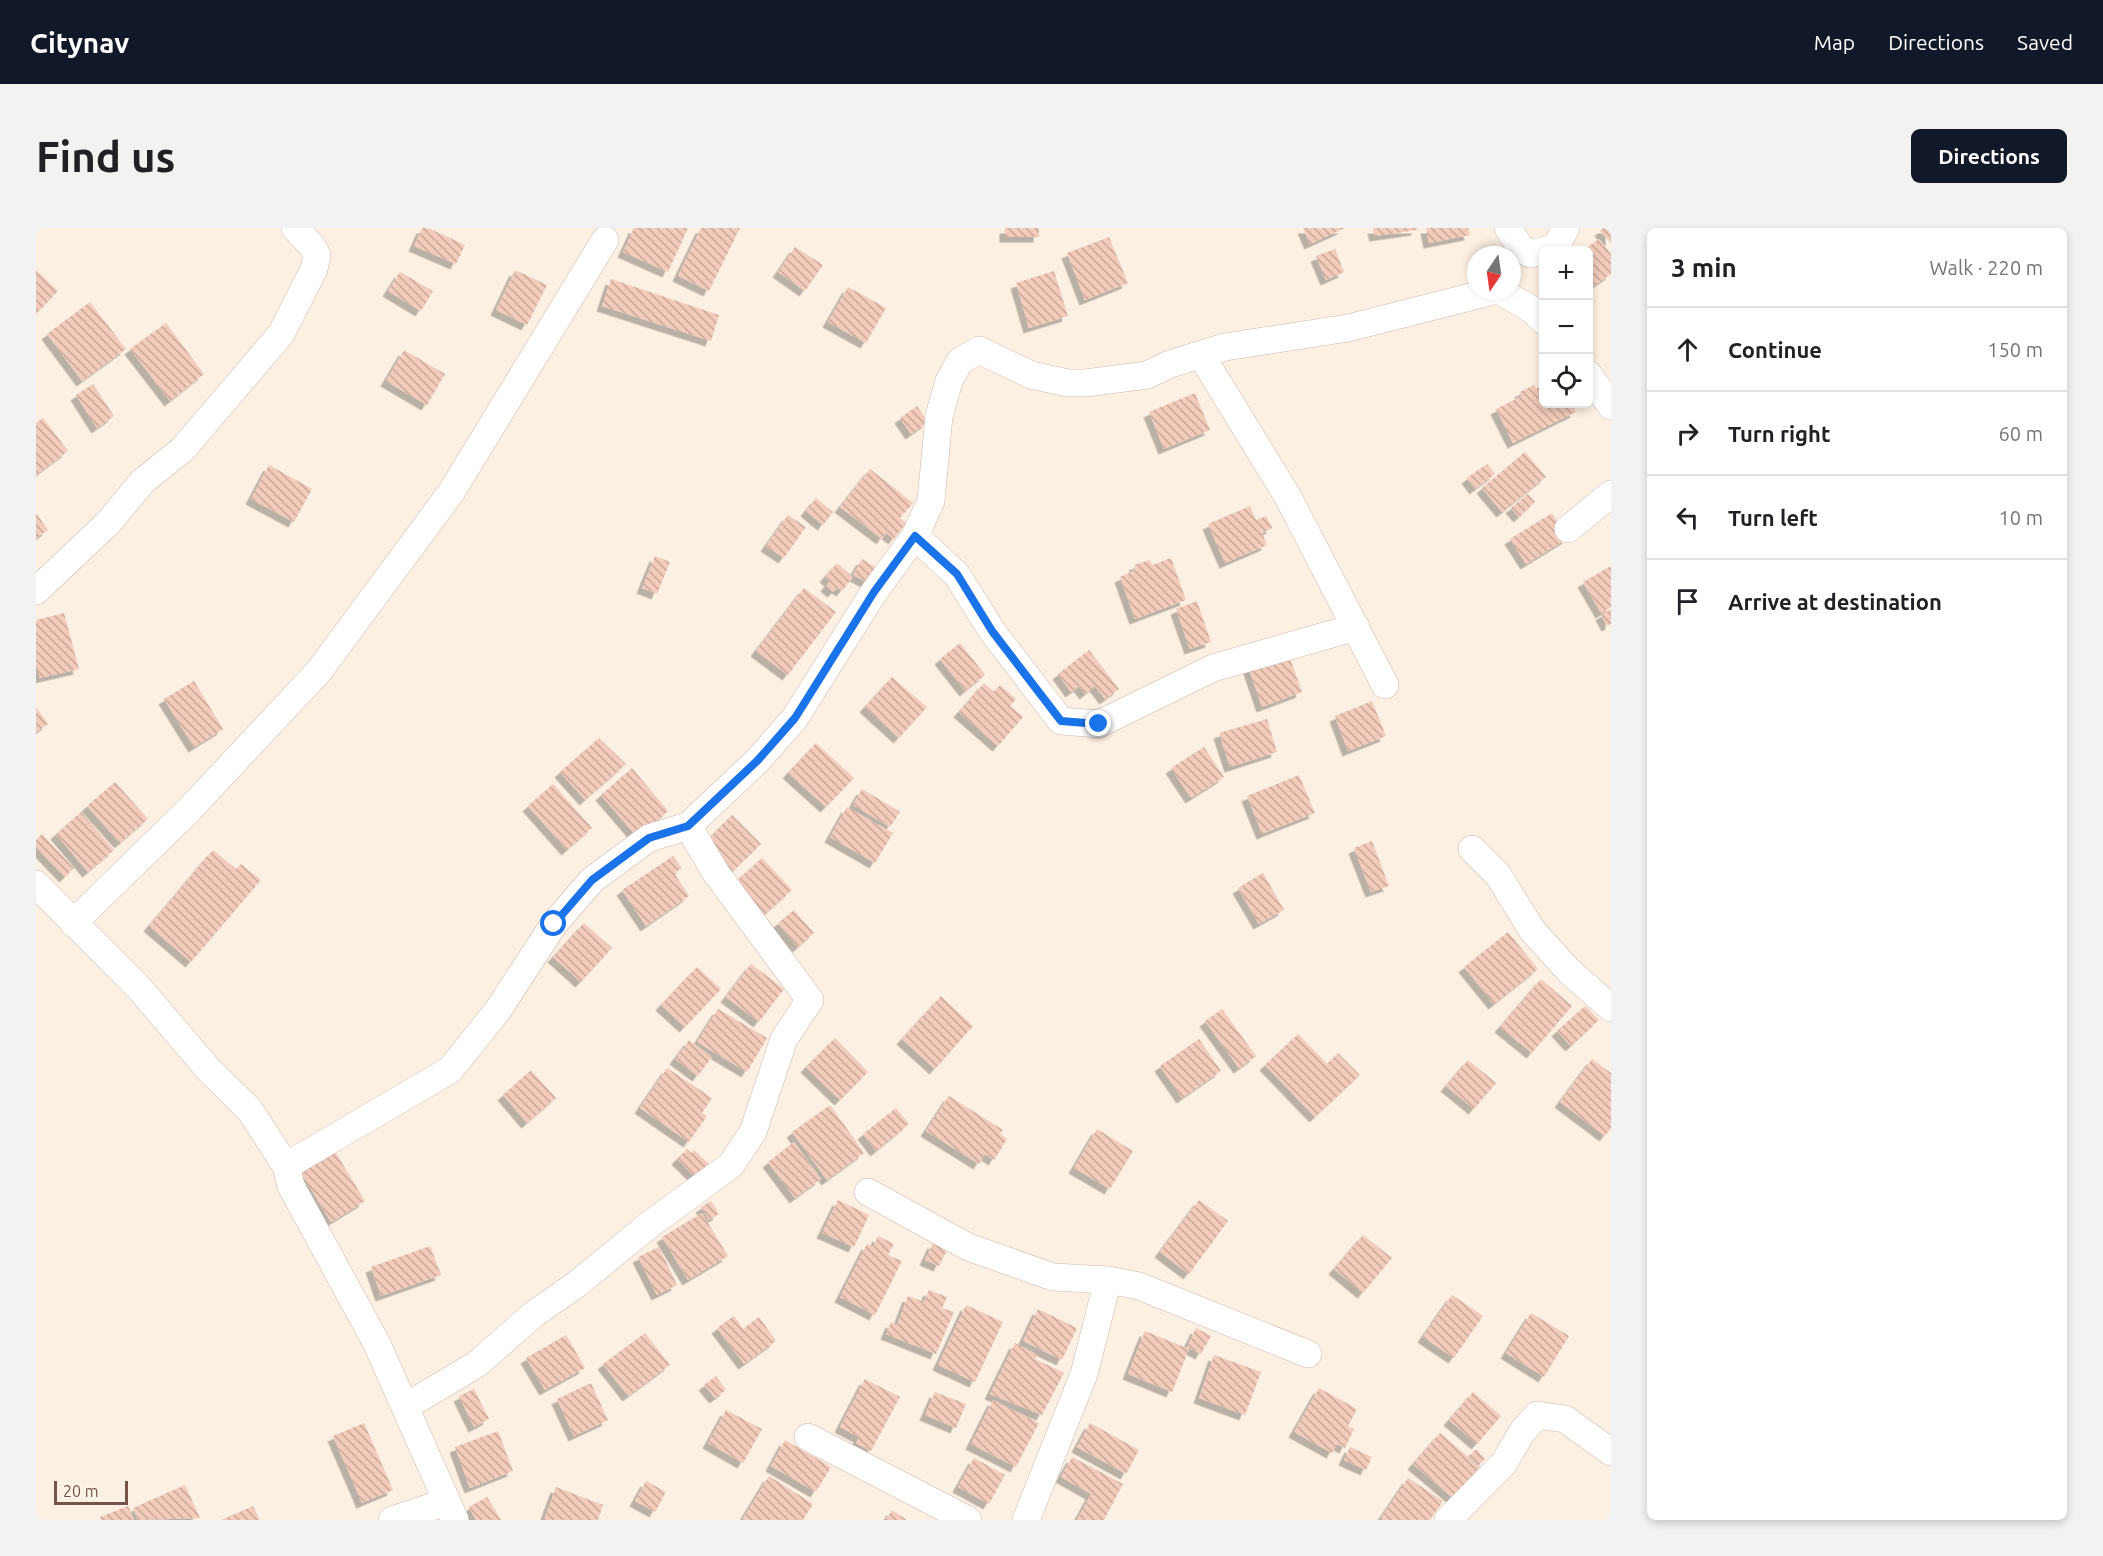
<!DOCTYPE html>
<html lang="en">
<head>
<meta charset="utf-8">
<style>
  body { margin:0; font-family:Ubuntu,sans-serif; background:#f2f2f2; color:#202124 }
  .controls { position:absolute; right:18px; top:18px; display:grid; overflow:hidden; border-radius:9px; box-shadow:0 3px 9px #0003 }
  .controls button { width:54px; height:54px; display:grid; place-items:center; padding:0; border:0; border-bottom:2px solid #e0e0e0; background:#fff; color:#202124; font:30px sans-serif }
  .compass { position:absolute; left:1431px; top:18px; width:54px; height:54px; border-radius:50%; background:#fff; box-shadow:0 3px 9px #0003; rotate:193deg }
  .scale { position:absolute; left:18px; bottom:15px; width:74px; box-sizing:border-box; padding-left:6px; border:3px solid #745448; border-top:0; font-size:16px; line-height:21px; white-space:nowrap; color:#745448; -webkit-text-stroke:4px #fff4e8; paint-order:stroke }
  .stop { position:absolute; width:18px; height:18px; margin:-14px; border:4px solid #1a73e8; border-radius:50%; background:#fff }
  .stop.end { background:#1a73e8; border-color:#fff; box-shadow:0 2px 6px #0008 }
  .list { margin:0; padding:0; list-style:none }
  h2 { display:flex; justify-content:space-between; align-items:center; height:78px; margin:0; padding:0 24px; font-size:26px }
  h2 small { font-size:20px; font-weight:400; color:#757577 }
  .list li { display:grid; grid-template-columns:39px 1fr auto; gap:18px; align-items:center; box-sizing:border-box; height:84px; padding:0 24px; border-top:2px solid #e0e0e0 }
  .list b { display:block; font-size:22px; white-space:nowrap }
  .list em { font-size:20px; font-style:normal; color:#757577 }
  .icon { flex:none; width:33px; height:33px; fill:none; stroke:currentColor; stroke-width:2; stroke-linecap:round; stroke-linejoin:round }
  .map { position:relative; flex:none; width:1575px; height:1292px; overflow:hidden; border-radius:9px }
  header { display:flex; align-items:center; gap:36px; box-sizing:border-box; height:84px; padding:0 30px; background:#111827; color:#fff }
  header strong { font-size:28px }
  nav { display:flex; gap:33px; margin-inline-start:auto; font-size:21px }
  .intro { display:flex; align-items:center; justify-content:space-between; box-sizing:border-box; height:144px; padding:0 36px }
  h1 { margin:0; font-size:42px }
  .button { padding:15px 27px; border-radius:9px; background:#111827; color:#fff; font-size:21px; font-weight:700 }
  main { display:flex; gap:36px; padding:0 36px }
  aside { flex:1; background:#fff; border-radius:9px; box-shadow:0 3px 9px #0003 }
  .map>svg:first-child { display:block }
</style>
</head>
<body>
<header>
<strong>Citynav</strong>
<nav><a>Map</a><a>Directions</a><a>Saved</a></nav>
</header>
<div class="intro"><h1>Find us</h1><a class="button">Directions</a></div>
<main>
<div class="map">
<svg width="1575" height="1292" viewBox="0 0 1575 1292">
  <defs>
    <pattern id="building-back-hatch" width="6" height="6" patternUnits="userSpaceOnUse" patternTransform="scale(1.5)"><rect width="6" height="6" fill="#f2cbba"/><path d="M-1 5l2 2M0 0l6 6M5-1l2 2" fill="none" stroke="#c9a799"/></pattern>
    <filter id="shadow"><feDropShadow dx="-5.5" dy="5.5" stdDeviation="0" flood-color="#0004"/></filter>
  </defs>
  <rect width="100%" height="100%" fill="#fcf0e2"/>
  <g fill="url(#building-back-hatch)" filter="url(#shadow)">
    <polygon points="386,0 392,0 429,17 420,36 378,18"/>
    <polygon points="598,0 652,0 632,44 587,24"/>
    <polygon points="665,0 704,0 673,63 642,48"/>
    <rect x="969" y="0" width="34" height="9"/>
    <polygon points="1267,0 1309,0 1274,16"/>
    <polygon points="1337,0 1381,0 1381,2 1339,8"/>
    <polygon points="1390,0 1432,0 1434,7 1393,15"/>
    <polygon points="1567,0 1575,0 1575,15 1564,3"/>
    <polygon points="1073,9 1092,55 1049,72 1031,25"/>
    <polygon points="1563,11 1575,26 1575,46 1556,59 1552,54 1552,22 1547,22"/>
    <polygon points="759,19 787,37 769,63 742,44"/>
    <polygon points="1299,21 1308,44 1290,52 1280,28"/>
    <polygon points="0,42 22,63 0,86"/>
    <polygon points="479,42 511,57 491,97 460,82"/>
    <polygon points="1018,43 1032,88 993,100 980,55"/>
    <polygon points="364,44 397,63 385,83 352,63"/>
    <polygon points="575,51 683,87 675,113 566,78"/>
    <polygon points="812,59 850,80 830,115 792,94"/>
    <polygon points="54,74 90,121 46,153 11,106"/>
    <polygon points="130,95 168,146 134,173 94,121"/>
    <polygon points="368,122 409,146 391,177 350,153"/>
    <polygon points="57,156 78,188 61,200 40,167"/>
    <polygon points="1498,157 1500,161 1505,158 1508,176 1536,176 1540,184 1477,215 1460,181 1486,168 1484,164"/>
    <polygon points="1159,165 1174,202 1128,221 1113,184"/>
    <polygon points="881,178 892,194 875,206 864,190"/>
    <polygon points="7,190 32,223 0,247 0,195"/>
    <polygon points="1489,224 1510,249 1466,284 1446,260"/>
    <polygon points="1451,236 1459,246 1439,261 1431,250"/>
    <polygon points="233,237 276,261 258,294 215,271"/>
    <polygon points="834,241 877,275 864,290 870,295 858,311 850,305 846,311 804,279"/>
    <polygon points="1492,266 1499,274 1483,289 1475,280"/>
    <polygon points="780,270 797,284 787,297 770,283"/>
    <polygon points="1214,278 1220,292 1230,288 1236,300 1226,305 1231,317 1189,335 1172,296"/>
    <polygon points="0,285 12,302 0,310"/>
    <polygon points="1516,285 1532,310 1490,336 1474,311"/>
    <polygon points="752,287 770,299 748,330 730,318"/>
    <polygon points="619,328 634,334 621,366 606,360"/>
    <polygon points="1135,330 1150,372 1099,391 1084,349 1100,342 1098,337 1114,332 1116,337"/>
    <polygon points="826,331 839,339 831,354 817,347"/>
    <polygon points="801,335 817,349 806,363 801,360 797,364 790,358 794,353 789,349"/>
    <polygon points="1575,338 1575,379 1565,385 1547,354"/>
    <polygon points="768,360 800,384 752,447 720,423"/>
    <polygon points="1161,373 1175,414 1154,421 1140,381"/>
    <polygon points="1575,381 1575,396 1571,398 1565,387"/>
    <polygon points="28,385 43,441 4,450 0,436 0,392"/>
    <polygon points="924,415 949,447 929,463 904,431"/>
    <polygon points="1053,422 1083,461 1069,471 1059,458 1049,466 1043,458 1035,464 1022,446"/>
    <polygon points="1252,425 1266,464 1226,479 1212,438"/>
    <polygon points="856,449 891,479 863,510 829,479"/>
    <polygon points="158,453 187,501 158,519 128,471"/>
    <polygon points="948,455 958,464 964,457 980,471 974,478 987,489 962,518 923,484"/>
    <polygon points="1336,473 1350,508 1312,523 1299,488"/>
    <polygon points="0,479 12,496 0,504"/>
    <polygon points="1231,491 1241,524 1194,539 1183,505"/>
    <polygon points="563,510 590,536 549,572 524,544"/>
    <polygon points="780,515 818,550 790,579 752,545"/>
    <polygon points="1168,519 1188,549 1155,570 1135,540"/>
    <polygon points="596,540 632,583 601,609 565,567"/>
    <polygon points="1263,547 1279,585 1226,606 1211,568"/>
    <polygon points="79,554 112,591 84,615 51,578"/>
    <polygon points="517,556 556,600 531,622 492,578"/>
    <polygon points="826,561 864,584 854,599 817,577"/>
    <polygon points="811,579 857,605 839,635 794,609"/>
    <polygon points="45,584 78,622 52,644 20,606"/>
    <polygon points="696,587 725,616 697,643 669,614"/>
    <polygon points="6,606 38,640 29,649 0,619 0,612"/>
    <polygon points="1336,613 1353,658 1335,664 1318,620"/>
    <polygon points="177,622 200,641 205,636 225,652 155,734 113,698"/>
    <polygon points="637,628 646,640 638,645 653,668 610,698 586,662"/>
    <polygon points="726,630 756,662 727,688 698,655"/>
    <polygon points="1227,645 1248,682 1223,696 1202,660"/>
    <polygon points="758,682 778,705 762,719 742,695"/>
    <polygon points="548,695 576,720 545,754 517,729"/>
    <polygon points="1472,704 1502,741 1458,776 1428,739"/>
    <polygon points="715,736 748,761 723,794 690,769"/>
    <polygon points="661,739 685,761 649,799 625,777"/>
    <polygon points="1505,751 1536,778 1496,825 1464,799"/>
    <polygon points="905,768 937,798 899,841 866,811"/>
    <polygon points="1549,778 1563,792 1535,818 1521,803"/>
    <polygon points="682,781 731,810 711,844 661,814"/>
    <polygon points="1186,781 1220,828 1203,840 1169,793"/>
    <polygon points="1262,806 1291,836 1302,825 1324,847 1279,889 1229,837"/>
    <polygon points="799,810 832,844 804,872 770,839"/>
    <polygon points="1163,811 1185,843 1146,870 1124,838"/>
    <polygon points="653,812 676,829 662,848 639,831"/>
    <polygon points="1556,831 1575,845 1575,900 1569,908 1524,874"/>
    <polygon points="1432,832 1460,855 1438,881 1410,858"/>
    <polygon points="631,840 676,870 666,885 671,888 653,914 604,880"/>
    <polygon points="495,842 520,870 491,895 467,867"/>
    <polygon points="913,868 967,902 964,906 971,911 958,932 949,926 943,936 890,903"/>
    <polygon points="794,877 828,925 791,952 756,904"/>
    <polygon points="860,880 873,896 840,923 827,906"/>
    <polygon points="1061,901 1097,923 1074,961 1038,940"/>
    <polygon points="758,914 785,951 759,970 732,934"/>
    <polygon points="651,921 655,925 658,922 674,937 661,951 641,931"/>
    <polygon points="298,922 329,973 295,994 264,943"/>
    <polygon points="802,972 833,987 818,1019 786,1005"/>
    <polygon points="1163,972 1192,993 1153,1046 1124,1024"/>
    <polygon points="675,973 683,986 673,992 665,979"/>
    <polygon points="666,985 692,1028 652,1052 626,1009"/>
    <polygon points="1327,1007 1356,1030 1327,1065 1298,1041"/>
    <polygon points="842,1008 858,1016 852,1027 866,1033 839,1087 804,1069 831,1016 837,1019"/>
    <polygon points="897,1015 911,1022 903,1038 889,1032"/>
    <polygon points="394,1018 405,1047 345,1068 335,1039"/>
    <polygon points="623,1019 641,1057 621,1067 602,1029"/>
    <polygon points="893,1062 911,1069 906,1080 918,1084 900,1126 850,1106 855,1094 861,1097 872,1068 888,1074"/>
    <polygon points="1416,1067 1447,1088 1418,1130 1387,1109"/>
    <polygon points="930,1077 967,1094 939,1154 902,1137"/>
    <polygon points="1002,1081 1041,1100 1026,1132 987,1113"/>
    <polygon points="1495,1085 1533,1108 1508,1149 1470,1125"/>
    <polygon points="698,1088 707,1101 723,1089 740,1113 708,1136 681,1100"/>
    <polygon points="1160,1100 1175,1108 1165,1126 1151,1119"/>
    <polygon points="1109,1103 1153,1121 1136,1164 1092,1146"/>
    <polygon points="609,1105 634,1137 592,1168 567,1136"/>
    <polygon points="530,1107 549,1140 509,1162 490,1130"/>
    <polygon points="979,1115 1002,1127 999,1131 1028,1145 1006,1187 954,1166"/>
    <polygon points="1178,1127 1225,1144 1209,1187 1163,1170"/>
    <polygon points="680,1148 690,1162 679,1170 668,1157"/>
    <polygon points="829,1151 864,1169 835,1223 820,1215 823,1209 804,1199"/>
    <polygon points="555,1155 572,1192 538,1208 521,1171"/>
    <polygon points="1283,1160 1321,1181 1312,1198 1318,1201 1309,1220 1301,1216 1296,1225 1258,1204"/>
    <polygon points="438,1161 453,1191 438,1199 423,1168"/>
    <polygon points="899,1164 930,1176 920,1200 889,1187"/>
    <polygon points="1437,1164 1465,1188 1441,1216 1413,1192"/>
    <polygon points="957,1172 1003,1195 980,1239 935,1216"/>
    <polygon points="690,1182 726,1201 707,1235 672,1215"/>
    <polygon points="328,1195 357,1262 326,1275 297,1208"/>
    <polygon points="1054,1195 1103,1222 1090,1246 1041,1219"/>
    <polygon points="462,1203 477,1243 434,1260 419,1219"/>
    <polygon points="1404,1205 1444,1239 1417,1270 1377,1236"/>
    <polygon points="749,1212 795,1239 780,1264 735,1238"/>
    <polygon points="1314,1219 1336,1229 1330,1242 1308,1232"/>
    <polygon points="1440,1221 1449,1231 1443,1237 1433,1228"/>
    <polygon points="1036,1229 1087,1256 1068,1292 1041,1292 1055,1266 1025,1249"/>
    <polygon points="938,1230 969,1247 953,1276 922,1259"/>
    <polygon points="733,1248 777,1276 767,1292 706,1292"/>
    <polygon points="1372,1250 1407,1273 1394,1292 1347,1292 1345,1290"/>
    <polygon points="610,1253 630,1264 619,1284 599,1273"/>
    <polygon points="149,1257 164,1290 102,1292 97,1280"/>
    <polygon points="520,1259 567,1277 562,1292 508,1292"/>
    <polygon points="451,1269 465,1292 440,1292 433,1279"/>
    <polygon points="92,1278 98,1292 65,1292 64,1289"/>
    <polygon points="217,1278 224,1292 185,1292"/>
    <polygon points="856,1282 871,1292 850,1292"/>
  </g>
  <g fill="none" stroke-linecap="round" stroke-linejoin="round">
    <defs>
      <g id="minor">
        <polyline points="1472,0 1484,19 1494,26 1519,20 1530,0"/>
        <polyline points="1464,63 1495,81 1508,93"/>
        <polyline points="1165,127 1252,269 1349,457"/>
        <polyline points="1552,146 1575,178"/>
        <polyline points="1532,301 1575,266"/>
        <polyline points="879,308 921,347 956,403 1025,493 1063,496 1177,440 1320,399"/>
        <polyline points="0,363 72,295 107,253 146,222 245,106 278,41 281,27 276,18 259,0"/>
        <polyline points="1436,621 1462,647 1496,702 1534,744 1575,780"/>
        <polyline points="0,656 103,760 173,842 213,881 250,938 255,958 341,1116 419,1292"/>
        <polyline points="37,695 152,583 283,443 416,263 569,12"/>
        <polyline points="250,938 414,842 462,782 518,696 556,652 613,610 652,598 722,532 759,490 838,364 879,308 895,273 903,188 913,153 924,133 943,122 995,147 1032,155 1050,155 1111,147 1134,136 1189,119 1312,100 1458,63"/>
        <polyline points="832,964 932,1019 1017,1049 1072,1052 1103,1058 1272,1126"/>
        <polyline points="369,1179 441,1136 498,1086 541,1056 613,997 695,937 717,904 748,811 774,772 680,645 652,598"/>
        <polyline points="772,1209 932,1292"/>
        <polyline points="356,1292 410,1274"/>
        <polyline points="990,1292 1048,1146 1072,1052"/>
        <polyline points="1412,1292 1468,1235 1486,1204 1501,1187 1529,1191 1575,1224"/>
      </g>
    </defs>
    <use href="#minor" stroke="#cfb8ac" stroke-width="28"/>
    <use href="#minor" stroke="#fff" stroke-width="27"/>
  </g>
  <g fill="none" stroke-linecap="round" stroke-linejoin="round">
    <polyline stroke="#1a73e8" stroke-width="8" points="518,696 556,652 613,610 652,598 722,532 759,490 838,364 879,308 921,346 956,403 1025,493 1063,496"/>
  </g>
</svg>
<div class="controls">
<button>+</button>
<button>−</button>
<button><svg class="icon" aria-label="locate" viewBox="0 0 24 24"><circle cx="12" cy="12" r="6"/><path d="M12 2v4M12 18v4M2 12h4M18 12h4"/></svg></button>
</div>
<svg class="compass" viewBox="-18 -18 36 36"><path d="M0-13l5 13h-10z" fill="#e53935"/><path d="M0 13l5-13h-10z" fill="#757577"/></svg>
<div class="scale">20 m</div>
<div class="stop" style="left:518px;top:696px"></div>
<div class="stop end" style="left:1063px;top:496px"></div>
</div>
<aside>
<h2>3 min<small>Walk · 220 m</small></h2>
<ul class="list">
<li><svg class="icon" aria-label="ahead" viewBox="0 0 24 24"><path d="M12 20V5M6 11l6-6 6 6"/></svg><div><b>Continue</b></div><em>150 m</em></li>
<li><svg class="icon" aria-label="right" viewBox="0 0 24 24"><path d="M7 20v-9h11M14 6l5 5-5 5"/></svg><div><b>Turn right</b></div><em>60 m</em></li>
<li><svg class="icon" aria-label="left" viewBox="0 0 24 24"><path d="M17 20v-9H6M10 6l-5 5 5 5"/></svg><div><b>Turn left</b></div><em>10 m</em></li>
<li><svg class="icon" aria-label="arrive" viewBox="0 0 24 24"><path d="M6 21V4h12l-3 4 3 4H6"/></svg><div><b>Arrive at destination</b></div></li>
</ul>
</aside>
</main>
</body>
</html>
